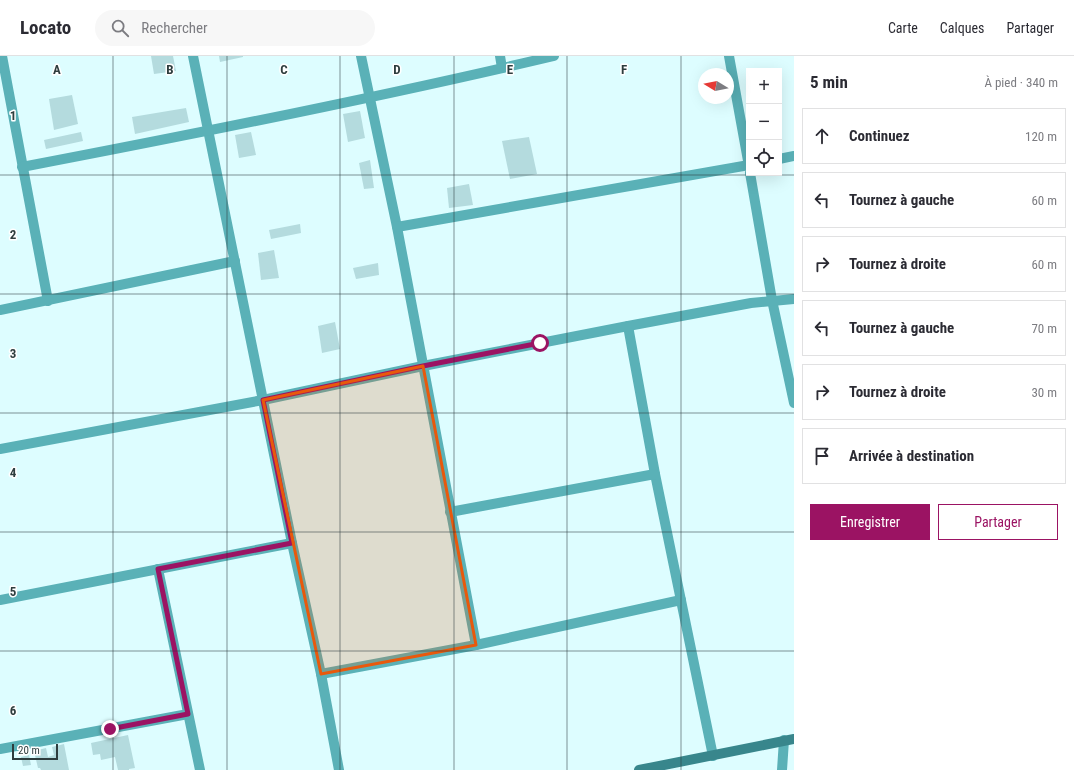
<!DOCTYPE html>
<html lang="fr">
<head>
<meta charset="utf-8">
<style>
  body { margin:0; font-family:"Roboto Condensed",sans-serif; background:#f7f7f7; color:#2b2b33 }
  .controls { position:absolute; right:12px; top:12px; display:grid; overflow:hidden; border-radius:0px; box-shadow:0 4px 16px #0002 }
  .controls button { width:36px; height:36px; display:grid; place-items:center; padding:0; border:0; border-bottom:1px solid #e1e1e2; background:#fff; color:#2b2b33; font:20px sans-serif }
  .compass { position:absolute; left:698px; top:12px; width:36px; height:36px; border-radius:50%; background:#fff; box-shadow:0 4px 16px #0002; rotate:280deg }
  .scale { position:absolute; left:12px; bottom:10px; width:46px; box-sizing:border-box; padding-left:4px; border:2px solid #2e3d3e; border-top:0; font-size:11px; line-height:14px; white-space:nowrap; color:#2e3d3e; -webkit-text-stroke:3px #fff; paint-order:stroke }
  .stop { position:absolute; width:12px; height:12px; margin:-9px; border:3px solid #9b1363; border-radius:50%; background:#fff }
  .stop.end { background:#9b1363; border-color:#fff; box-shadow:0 1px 4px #0008 }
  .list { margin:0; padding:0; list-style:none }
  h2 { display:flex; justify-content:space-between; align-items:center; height:52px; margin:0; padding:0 16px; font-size:17px }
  h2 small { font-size:13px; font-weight:400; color:#7c7c81 }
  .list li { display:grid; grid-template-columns:26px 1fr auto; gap:12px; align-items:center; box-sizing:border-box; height:56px; margin:0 8px 8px; padding:0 8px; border:1px solid #e1e1e2; border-radius:0px }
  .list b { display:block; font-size:15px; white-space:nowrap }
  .list em { font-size:13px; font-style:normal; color:#7c7c81 }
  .actions { display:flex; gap:8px; padding:12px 16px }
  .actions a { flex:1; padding:9px 0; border:1px solid #9b1363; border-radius:0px; text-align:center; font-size:14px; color:#9b1363 }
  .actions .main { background:#9b1363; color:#fff }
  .icon { flex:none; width:22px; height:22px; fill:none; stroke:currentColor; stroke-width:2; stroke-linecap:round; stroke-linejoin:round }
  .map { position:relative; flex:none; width:794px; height:714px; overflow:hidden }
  header { display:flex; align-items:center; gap:24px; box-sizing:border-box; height:56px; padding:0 20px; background:#fff; border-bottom:1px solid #e1e1e2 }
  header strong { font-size:19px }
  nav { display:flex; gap:22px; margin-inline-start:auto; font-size:14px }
  .search { width:280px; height:36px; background:#f7f7f7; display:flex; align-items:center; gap:10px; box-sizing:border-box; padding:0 14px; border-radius:22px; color:#7c7c81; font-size:15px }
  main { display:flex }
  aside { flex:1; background:#fff }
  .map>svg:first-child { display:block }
</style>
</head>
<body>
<header>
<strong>Locato</strong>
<div class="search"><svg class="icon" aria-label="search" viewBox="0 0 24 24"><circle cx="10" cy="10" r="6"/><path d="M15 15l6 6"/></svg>Rechercher</div>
<nav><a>Carte</a><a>Calques</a><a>Partager</a></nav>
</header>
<main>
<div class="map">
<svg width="794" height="714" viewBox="0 0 794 714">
  <rect width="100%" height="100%" fill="#ddfdff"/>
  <g fill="#b4dbde">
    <polygon points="151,0 173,0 176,15 154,18"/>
    <polygon points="219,0 243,0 243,1 220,6"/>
    <polygon points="72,39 78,68 54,74 49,43"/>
    <polygon points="186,52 189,66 135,78 132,61"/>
    <polygon points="360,55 365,82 348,86 343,58"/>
    <polygon points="81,76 83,85 46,93 44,84"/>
    <polygon points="251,76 256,99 239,102 235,79"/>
    <polygon points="529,81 537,118 510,123 502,85"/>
    <polygon points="370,104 374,132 364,133 359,107"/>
    <polygon points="469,128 473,149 449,152 447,132"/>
    <polygon points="300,168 301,177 271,183 269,174"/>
    <polygon points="274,194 279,222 261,224 258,197"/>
    <polygon points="378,207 379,219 356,223 353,212"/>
    <polygon points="335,266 340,293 322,297 318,270"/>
    <polygon points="128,679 135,712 129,713 129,714 118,714 115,701 101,704 100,698 93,699 91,687"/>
    <polygon points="64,688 69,714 41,714 40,712 38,712 34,695 46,692 48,701 54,699 52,691"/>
    <polygon points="29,699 31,709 23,710 21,701"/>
  </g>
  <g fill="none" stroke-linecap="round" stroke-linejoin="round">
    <g stroke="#5ab1b7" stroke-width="10">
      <polyline points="2,0 48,245"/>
      <polyline points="193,0 292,487 321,618 339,714"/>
      <polyline points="361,0 397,171 476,589"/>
      <polyline points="500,0 502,12"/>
      <polyline points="729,0 749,110"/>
      <polyline points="779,103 794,100"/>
      <path d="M22 111C200 77 377 42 554 0"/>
      <polyline points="750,117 772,244 794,347"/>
      <polyline points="397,171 749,109"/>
      <polyline points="0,254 235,205"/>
      <polyline points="628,270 655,418 713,700"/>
      <polyline points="0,393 263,344 423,310 628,270 751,247 794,243"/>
      <polyline points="450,456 655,418"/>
      <polyline points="158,513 200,714"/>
      <polyline points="0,544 292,487"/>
      <polyline points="321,618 476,589 681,544"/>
      <polyline points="0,693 188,658"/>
      <polyline points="782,714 784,684"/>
    </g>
    <polyline stroke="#38868c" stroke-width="10" points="639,714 794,683"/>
  </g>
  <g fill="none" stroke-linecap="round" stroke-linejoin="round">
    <polyline stroke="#9b1363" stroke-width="5" points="110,673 188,658 158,513 292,487 263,344 423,310 540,287"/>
  </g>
  <path fill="#e8590c" fill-opacity="0.2" stroke="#e8590c" stroke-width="3" stroke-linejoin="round" d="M423 310 476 589 321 618 263 344Z"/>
  <path fill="none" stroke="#2e3d3e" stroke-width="1" stroke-opacity="0.55" d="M113 0V714M227 0V714M340 0V714M454 0V714M567 0V714M681 0V714M0 119H794M0 238H794M0 357H794M0 476H794M0 595H794"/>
  <g font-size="13" text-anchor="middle" font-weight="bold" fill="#2e3d3e" stroke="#fff" stroke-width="3" stroke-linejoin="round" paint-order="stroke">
    <text x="57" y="18">A</text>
    <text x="170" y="18">B</text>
    <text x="284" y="18">C</text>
    <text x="397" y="18">D</text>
    <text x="510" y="18">E</text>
    <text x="624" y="18">F</text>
    <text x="13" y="64">1</text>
    <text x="13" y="183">2</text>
    <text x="13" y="302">3</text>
    <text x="13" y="421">4</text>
    <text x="13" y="540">5</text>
    <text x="13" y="659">6</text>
  </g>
</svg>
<div class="controls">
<button>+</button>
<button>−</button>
<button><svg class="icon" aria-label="locate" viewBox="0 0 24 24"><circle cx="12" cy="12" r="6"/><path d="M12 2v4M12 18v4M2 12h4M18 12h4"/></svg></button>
</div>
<svg class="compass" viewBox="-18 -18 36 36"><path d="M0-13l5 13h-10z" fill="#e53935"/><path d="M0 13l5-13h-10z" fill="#7c7c81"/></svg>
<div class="scale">20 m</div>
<div class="stop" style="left:540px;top:287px"></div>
<div class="stop end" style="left:110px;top:673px"></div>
</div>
<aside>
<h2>5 min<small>À pied · 340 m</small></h2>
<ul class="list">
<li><svg class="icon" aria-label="ahead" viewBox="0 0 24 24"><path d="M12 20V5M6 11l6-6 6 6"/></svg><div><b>Continuez</b></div><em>120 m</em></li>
<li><svg class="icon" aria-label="left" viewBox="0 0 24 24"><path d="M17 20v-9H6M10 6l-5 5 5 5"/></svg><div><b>Tournez à gauche</b></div><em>60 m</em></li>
<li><svg class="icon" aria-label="right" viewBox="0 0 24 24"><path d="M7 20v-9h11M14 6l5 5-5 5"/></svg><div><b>Tournez à droite</b></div><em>60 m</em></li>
<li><svg class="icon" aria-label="left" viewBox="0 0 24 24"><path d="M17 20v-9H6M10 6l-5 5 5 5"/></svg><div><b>Tournez à gauche</b></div><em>70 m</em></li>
<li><svg class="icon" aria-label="right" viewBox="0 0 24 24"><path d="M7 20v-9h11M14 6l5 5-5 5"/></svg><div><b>Tournez à droite</b></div><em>30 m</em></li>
<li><svg class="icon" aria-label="arrive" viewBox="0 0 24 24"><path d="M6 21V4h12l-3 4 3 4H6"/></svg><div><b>Arrivée à destination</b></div></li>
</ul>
<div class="actions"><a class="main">Enregistrer</a><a>Partager</a></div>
</aside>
</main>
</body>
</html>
